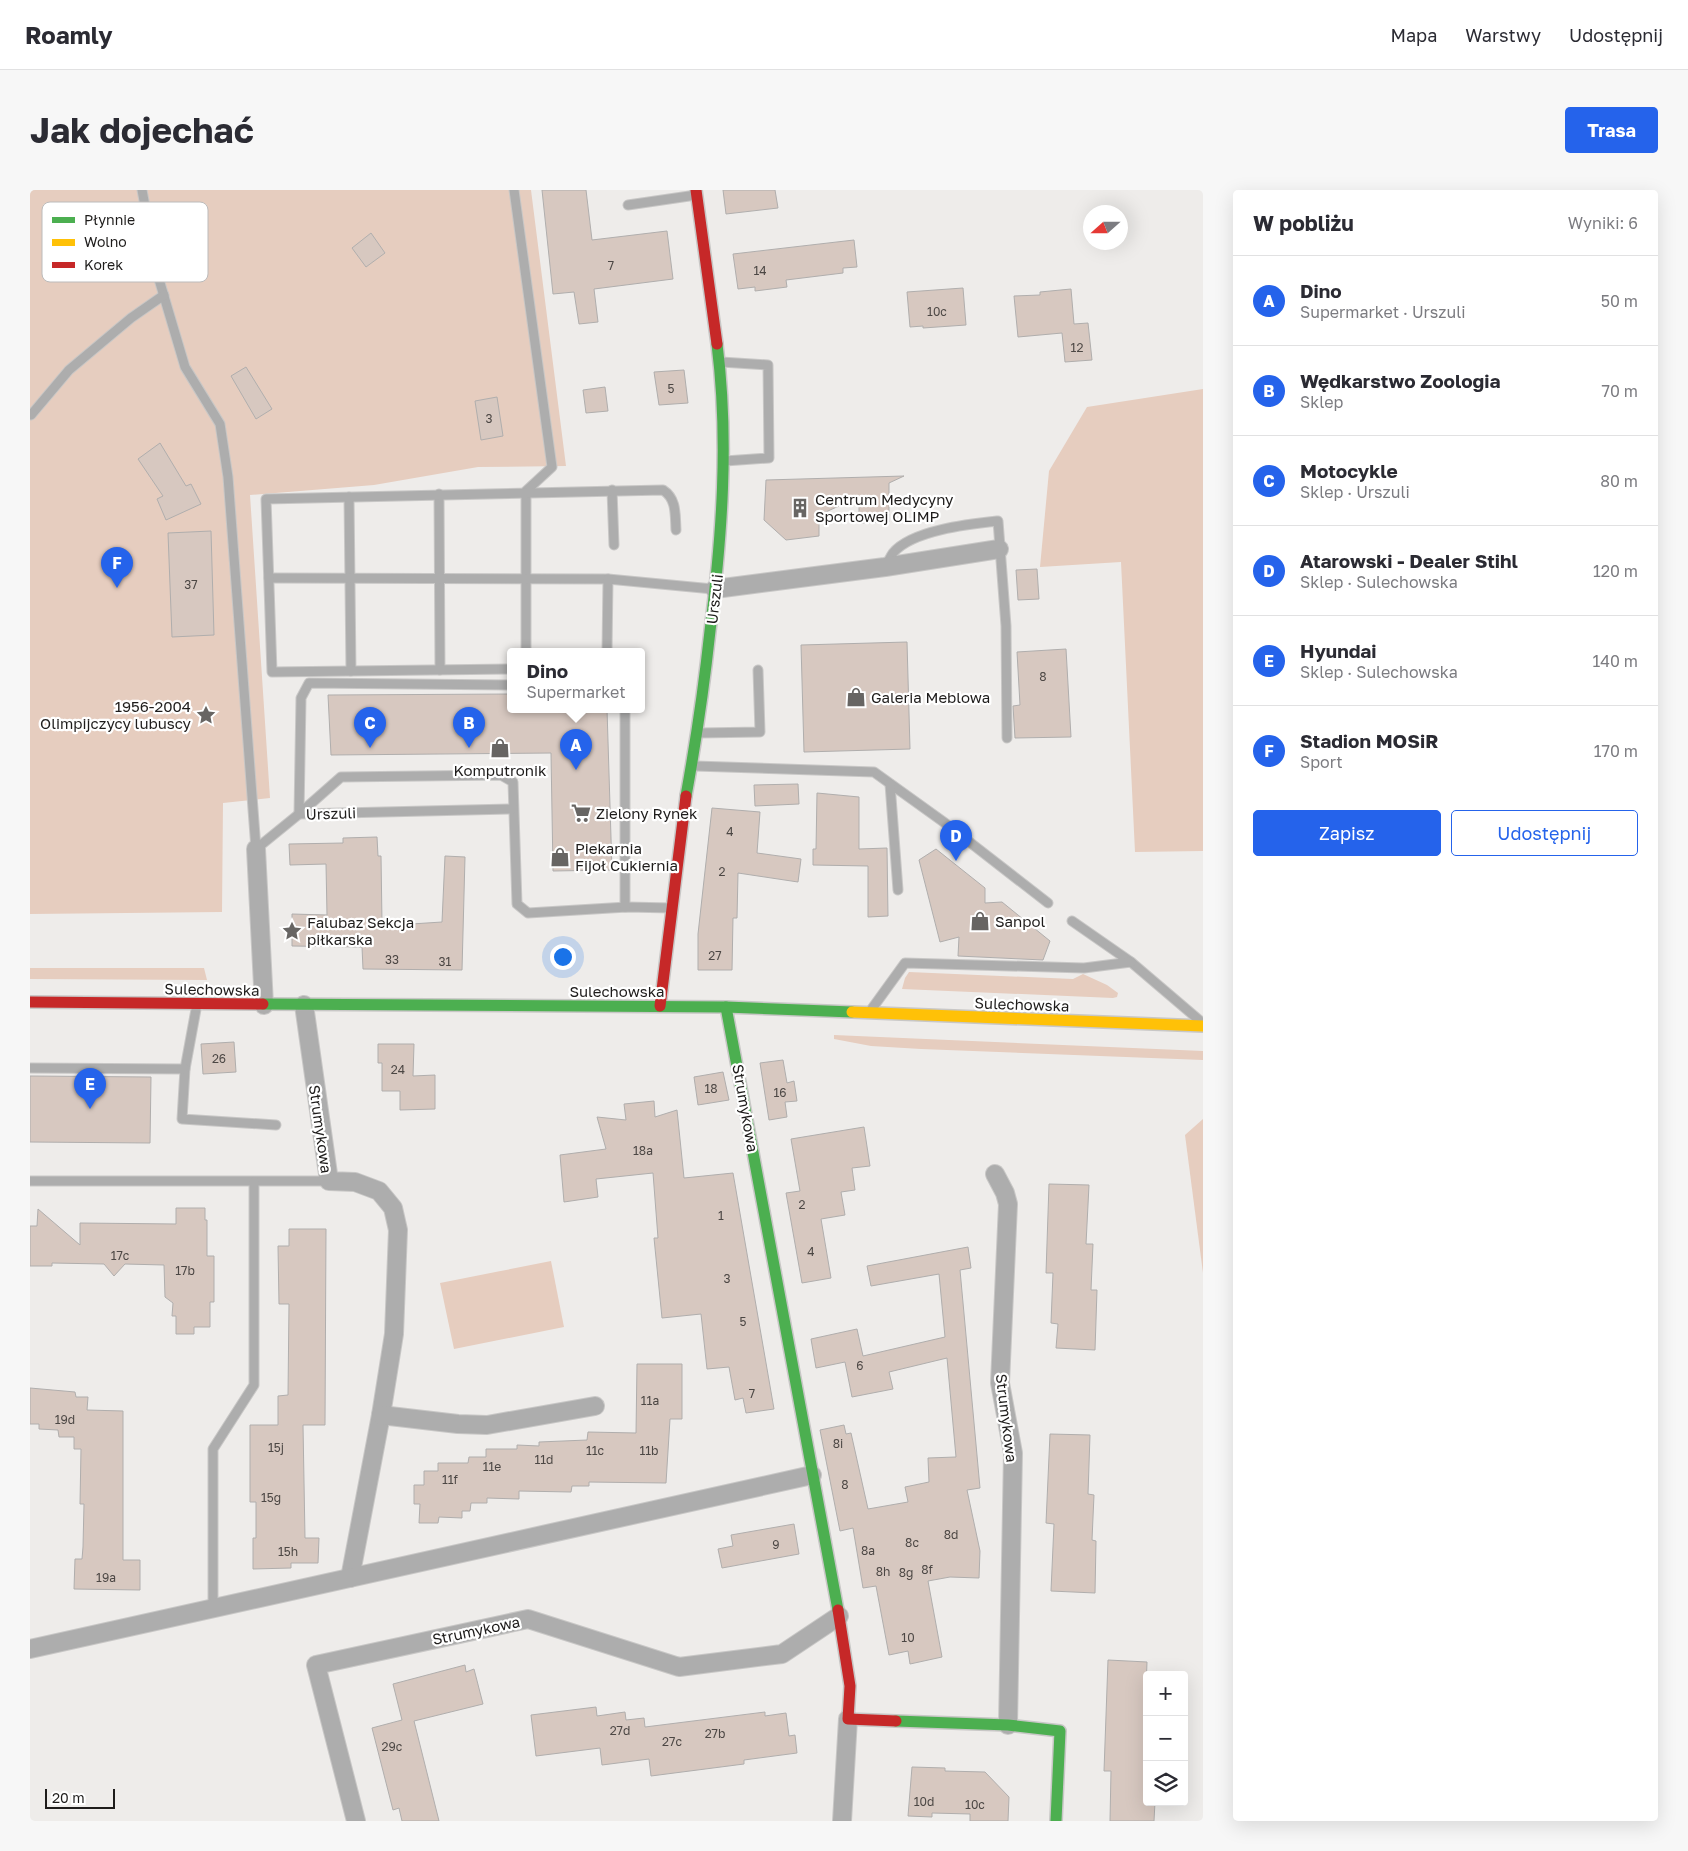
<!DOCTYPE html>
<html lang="pl">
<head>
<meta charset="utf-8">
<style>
  body { margin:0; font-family:"Golos Text",sans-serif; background:#f7f7f7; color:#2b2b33 }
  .controls { position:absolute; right:15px; bottom:15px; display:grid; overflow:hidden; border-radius:5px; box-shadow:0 5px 20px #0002 }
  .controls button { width:45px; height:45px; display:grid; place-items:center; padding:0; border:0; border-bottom:1px solid #e1e1e2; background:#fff; color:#2b2b33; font:25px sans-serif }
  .compass { position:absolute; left:1053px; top:15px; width:45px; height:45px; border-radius:50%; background:#fff; box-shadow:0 5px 20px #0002; rotate:249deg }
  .scale { position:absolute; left:15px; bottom:12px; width:70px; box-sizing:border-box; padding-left:5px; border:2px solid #1e1c1b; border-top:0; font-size:14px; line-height:18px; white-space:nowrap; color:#1e1c1b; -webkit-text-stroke:4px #fff; paint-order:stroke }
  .you { position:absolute; left:532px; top:766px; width:18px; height:18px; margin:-12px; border:4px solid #fff; border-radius:50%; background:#1a73e8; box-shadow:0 0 0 8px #1a73e833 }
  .badge { display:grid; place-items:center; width:32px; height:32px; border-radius:50%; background:#2563eb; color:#fff; font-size:16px; font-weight:700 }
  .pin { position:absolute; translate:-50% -41px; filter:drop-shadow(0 1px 2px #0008) }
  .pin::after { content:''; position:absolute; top:26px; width:18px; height:15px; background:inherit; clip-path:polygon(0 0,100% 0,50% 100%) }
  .popup { position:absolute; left:477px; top:458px; width:138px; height:65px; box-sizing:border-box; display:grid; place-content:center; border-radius:5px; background:#fff; filter:drop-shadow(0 1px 4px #0005); font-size:16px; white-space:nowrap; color:#7c7c81 }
  .popup b { font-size:19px; color:#2b2b33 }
  .popup::after { content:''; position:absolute; left:50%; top:100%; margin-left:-10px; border:10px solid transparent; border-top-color:#fff }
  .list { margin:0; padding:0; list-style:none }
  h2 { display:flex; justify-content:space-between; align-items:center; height:65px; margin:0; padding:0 20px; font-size:21px }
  h2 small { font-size:16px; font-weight:400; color:#7c7c81 }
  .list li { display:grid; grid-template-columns:32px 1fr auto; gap:15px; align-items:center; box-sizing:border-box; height:90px; padding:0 20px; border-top:1px solid #e1e1e2 }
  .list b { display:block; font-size:19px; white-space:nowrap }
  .list p { margin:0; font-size:16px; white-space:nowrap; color:#7c7c81 }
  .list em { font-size:16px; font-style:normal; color:#7c7c81 }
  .actions { display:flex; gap:10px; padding:15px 20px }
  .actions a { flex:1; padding:11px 0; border:1px solid #2563eb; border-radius:5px; text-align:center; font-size:18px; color:#2563eb }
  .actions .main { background:#2563eb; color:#fff }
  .icon { flex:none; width:28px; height:28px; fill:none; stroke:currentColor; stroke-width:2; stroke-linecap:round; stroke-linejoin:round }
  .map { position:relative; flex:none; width:1173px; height:1631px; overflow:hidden; border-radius:5px }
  header { display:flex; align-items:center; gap:30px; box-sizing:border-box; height:70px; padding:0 25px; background:#fff; border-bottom:1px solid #e1e1e2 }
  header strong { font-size:24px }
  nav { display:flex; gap:28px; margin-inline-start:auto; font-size:18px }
  .intro { display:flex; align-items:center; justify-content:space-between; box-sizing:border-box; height:120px; padding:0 30px }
  h1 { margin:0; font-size:35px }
  .button { padding:12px 22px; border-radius:5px; background:#2563eb; color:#fff; font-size:18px; font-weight:700 }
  main { display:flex; gap:30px; padding:0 30px }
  aside { flex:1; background:#fff; border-radius:5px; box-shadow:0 5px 20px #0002 }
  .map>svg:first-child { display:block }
</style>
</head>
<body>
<header>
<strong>Roamly</strong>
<nav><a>Mapa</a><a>Warstwy</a><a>Udostępnij</a></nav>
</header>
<div class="intro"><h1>Jak dojechać</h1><a class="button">Trasa</a></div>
<main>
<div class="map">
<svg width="1173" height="1631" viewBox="0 0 1173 1631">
  <rect width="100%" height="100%" fill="#eeecea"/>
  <g fill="#e6cdbf">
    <polygon points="0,0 501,0 536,276 448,277 344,295 220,305 240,608 193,613 192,722 0,724"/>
    <polygon points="1173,199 1173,661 1105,662 1091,372 1010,377 1019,281 1057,217"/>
    <polygon points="0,778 174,778 177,790 0,789"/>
    <polygon points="879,782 1043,789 1053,784 1077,795 1088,803 1087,807 1083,808 872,799 875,788"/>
    <polygon points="804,845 1173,861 1173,870 891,859 841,856 804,849"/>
    <polygon points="1173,929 1173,1083 1155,945"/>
    <polygon points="521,1071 534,1137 424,1159 410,1093"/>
  </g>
  <g fill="#d7c8c0" stroke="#b0aead">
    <polygon points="512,0 556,0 562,50 637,41 643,89 564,99 568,132 549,134 544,102 523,104"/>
    <polygon points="693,0 745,0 748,18 696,24"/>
    <polygon points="341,43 355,63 336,77 322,58"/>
    <polygon points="824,50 827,77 813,78 813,83 756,90 757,97 725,101 725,97 708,99 703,64"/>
    <polygon points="933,98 936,135 893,138 893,136 880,137 877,102"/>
    <polygon points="1041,99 1044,134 1058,133 1062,170 1035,172 1032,143 988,147 984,106 1010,105 1010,102"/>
    <polygon points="216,177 242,219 226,229 201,186"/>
    <polygon points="654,180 658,213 629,215 624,182"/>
    <polygon points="575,197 578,221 556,223 553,200"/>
    <polygon points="467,207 473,246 451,250 445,211"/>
    <polygon points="130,253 156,296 161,294 171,314 136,330 127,309 133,306 108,269"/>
    <polygon points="874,286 859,293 859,332 829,333 829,307 789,325 789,346 756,350 734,330 736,290"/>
    <polygon points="181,341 184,445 142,447 138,343"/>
    <polygon points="1007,379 1009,409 988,410 986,380"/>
    <polygon points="877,452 880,559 774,562 771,455"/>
    <polygon points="1036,459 1041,547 985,548 983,516 990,515 987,462"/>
    <polygon points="481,504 481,519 577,519 582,680 523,681 521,563 301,565 298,505"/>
    <polygon points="768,594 769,614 725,616 724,595"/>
    <polygon points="787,603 829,607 829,659 857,658 858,726 838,727 838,676 783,675 783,659 786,659"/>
    <polygon points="682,618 730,622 727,663 771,669 768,692 708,683 707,728 703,728 702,780 668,780 668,744"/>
    <polygon points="347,647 348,666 351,666 352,733 366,732 366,735 412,732 415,666 435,667 432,780 333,779 332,757 262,756 262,724 297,725 296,674 260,675 259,654 313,653 313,648"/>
    <polygon points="906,659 955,698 955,713 972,712 1020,751 1013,770 928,766 929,747 910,752 889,670"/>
    <polygon points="204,852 206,882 173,884 171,854"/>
    <polygon points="348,854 384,854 383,886 405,885 405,919 370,920 370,901 352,901 352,873 348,873"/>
    <polygon points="753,870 757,893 764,891 767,911 755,912 757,927 739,930 730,873"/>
    <polygon points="693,882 699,910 668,915 664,887"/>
    <polygon points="0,886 121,887 120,953 0,952"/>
    <polygon points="624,911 625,927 647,920 654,988 703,983 744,1219 716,1223 713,1208 705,1210 699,1177 677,1179 671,1124 632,1128 624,1048 628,1048 623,983 566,989 568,1007 534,1012 530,965 576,959 567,927 596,930 594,914"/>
    <polygon points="834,937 840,976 822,978 825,1000 811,1002 815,1025 791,1029 801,1088 772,1093 756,1003 770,1001 761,949"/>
    <polygon points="1019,994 1059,995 1056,1054 1063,1054 1061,1100 1067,1100 1065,1160 1026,1158 1028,1134 1021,1133 1023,1083 1016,1083"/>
    <polygon points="146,1018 175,1018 175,1030 177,1030 177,1066 184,1066 184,1112 180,1112 180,1137 164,1137 164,1144 146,1144 146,1126 142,1126 143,1113 135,1107 134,1075 95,1074 84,1086 74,1074 22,1073 22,1076 0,1076 0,1036 7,1036 8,1019 50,1055 50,1033 146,1034"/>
    <polygon points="259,1039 296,1039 295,1235 273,1235 275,1348 289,1348 288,1373 261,1373 261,1378 223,1379 223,1348 226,1348 226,1312 220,1312 220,1235 248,1235 248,1206 258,1205 259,1114 249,1114 248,1056 259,1056"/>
    <polygon points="938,1057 941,1078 930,1080 950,1298 937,1300 950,1361 949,1388 920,1387 898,1391 912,1467 880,1474 878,1461 859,1465 846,1396 833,1398 823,1338 810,1341 790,1240 814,1235 816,1244 821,1243 838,1319 878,1312 875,1297 899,1292 898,1268 926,1267 917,1168 859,1182 863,1199 822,1207 815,1172 786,1178 781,1149 827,1139 833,1166 915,1147 909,1084 841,1096 837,1076"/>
    <polygon points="607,1174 652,1174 652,1229 640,1229 636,1293 559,1292 559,1296 542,1296 541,1302 489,1301 489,1309 457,1308 457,1313 441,1313 440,1321 432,1321 432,1328 409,1327 408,1333 389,1333 390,1314 384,1314 384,1295 394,1295 394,1281 408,1281 408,1273 438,1273 439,1267 456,1267 456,1259 487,1259 487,1255 509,1256 509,1252 557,1250 558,1242 606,1243"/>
    <polygon points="0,1198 45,1202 46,1207 58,1207 57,1220 93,1221 93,1370 110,1370 110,1400 44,1399 45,1369 52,1369 53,1357 54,1314 50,1314 51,1259 44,1259 44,1247 29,1247 28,1240 9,1239 9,1234 0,1234"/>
    <polygon points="1020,1244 1060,1245 1058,1304 1064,1305 1062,1350 1066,1351 1065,1403 1021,1401 1024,1334 1016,1333"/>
    <polygon points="764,1334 769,1364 692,1378 688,1359 703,1356 701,1345"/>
    <polygon points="1078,1470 1117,1472 1114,1553 1117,1553 1117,1612 1125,1612 1124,1631 1080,1631 1081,1581 1074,1581"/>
    <polygon points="435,1475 436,1482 444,1479 453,1514 384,1531 409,1631 372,1631 369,1618 363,1620 342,1538 372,1530 363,1494"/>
    <polygon points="566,1517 567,1526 595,1522 596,1530 614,1528 615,1537 735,1522 735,1526 756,1523 759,1546 765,1545 767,1563 714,1570 714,1574 621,1586 619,1569 572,1575 570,1558 506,1566 501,1525"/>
    <polygon points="882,1577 915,1578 915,1581 955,1582 979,1607 978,1631 940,1631 940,1624 902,1623 902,1627 878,1626"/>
  </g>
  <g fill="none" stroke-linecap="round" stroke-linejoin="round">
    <defs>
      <g id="lane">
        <polyline points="112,0 128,86 155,177 190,234 198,287 226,659"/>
        <polyline points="484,0 522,277 496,301 496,461"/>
        <polyline points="598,15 666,5"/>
        <polyline points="691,172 738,175 739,268 695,271"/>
        <polyline points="1,225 39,180 101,128 134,105"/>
        <polyline points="582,300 584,355"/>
        <polyline points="409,304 410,480"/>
        <polyline points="319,307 321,481"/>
        <path d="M855 377C858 373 860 367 863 363 882 340 940 334 968 331L976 436 977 548"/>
        <polyline points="239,388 578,389 683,399"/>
        <polyline points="577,461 578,389"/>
        <path d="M481 479 242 482 236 309 633 300C647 309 645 325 646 340"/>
        <polyline points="669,543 730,542 728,480"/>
        <polyline points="665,576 844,582 915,633 1018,713"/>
        <polyline points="860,594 868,700"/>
        <polyline points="269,624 311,587 471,585 483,592 487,714 498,723 597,717 642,718"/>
        <polyline points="269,624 271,508 279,493 481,495"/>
        <polyline points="226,659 269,624 483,619"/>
        <polyline points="595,717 595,519"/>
        <polyline points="1042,731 1101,772 1169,830"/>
        <polyline points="167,814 155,879 152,929 246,935"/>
        <polyline points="841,820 875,773 1054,778 1101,772"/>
        <polyline points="0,878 155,879"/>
        <polyline points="0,991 299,991"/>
        <polyline points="183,1419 183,1259 224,1195 224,992"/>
      </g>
      <g id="street">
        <polyline points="685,399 855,377 969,359"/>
        <polyline points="226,659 234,815"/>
        <polyline points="274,815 299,991 325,992 349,1001 363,1018 368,1040 364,1144 351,1225 320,1388"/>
        <polyline points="965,984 975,1003 978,1014 970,1193 983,1263 978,1535"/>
        <polyline points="351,1225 428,1234 457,1235 565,1216"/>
        <polyline points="0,1459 782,1285"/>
        <polyline points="326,1631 286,1475 498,1429 649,1477 752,1464 809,1426"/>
        <polyline points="812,1631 818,1529"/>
      </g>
      <g id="fast">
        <path d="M656 606C666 551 674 497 680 441 692 346 699 250 687 154"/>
        <polyline points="233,814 696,817 822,822"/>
        <polyline points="696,817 808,1420"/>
        <polyline points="866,1531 978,1535 1030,1541 1026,1631"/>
      </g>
      <polyline id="slow" points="822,822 1173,836"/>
      <g id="jam">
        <polyline points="666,0 687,154"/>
        <polyline points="0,812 233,814"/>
        <polyline points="630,816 656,606"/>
        <polyline points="808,1420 820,1496 818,1529 866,1531"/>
      </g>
    </defs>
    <use href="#lane" stroke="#c8c7c6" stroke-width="11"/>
    <use href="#street" stroke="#c8c7c6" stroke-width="20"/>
    <use href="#fast" stroke="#c8c7c6" stroke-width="14"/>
    <use href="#slow" stroke="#c8c7c6" stroke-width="14"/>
    <use href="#jam" stroke="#c8c7c6" stroke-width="14"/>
    <use href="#lane" stroke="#adadad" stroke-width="9"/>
    <use href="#street" stroke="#adadad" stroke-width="18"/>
    <use href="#fast" stroke="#4caf50" stroke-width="11"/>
    <use href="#slow" stroke="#ffc107" stroke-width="11"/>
    <use href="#jam" stroke="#c62828" stroke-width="11"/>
  </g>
  <defs>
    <symbol id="building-bare" viewBox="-9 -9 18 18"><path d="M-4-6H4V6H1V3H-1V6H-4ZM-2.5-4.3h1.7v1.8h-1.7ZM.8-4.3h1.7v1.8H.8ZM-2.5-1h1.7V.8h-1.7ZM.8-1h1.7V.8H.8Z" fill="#676563" stroke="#fff" stroke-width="2.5" paint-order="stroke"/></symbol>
    <symbol id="shop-bare" viewBox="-9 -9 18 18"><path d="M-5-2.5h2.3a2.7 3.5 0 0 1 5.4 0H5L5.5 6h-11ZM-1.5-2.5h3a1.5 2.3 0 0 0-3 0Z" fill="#676563" stroke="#fff" stroke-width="2.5" paint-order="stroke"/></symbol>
    <symbol id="sight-bare" viewBox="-9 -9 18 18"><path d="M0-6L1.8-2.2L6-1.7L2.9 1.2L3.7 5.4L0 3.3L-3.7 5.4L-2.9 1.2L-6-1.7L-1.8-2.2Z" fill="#676563" stroke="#fff" stroke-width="2.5" paint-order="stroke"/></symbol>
    <symbol id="supermarket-bare" viewBox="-9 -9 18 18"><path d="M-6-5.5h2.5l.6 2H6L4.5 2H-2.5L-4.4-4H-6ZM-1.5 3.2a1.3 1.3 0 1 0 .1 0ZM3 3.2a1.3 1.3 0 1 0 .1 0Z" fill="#676563" stroke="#fff" stroke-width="2.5" paint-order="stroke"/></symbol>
  </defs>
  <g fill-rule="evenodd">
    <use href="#building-bare" x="756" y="304" width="28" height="28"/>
    <use href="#shop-bare" x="812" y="493" width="28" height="28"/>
    <use href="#sight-bare" x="162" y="511" width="28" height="28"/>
    <use href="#shop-bare" x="456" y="544" width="28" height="28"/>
    <use href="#supermarket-bare" x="537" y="609" width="28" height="28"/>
    <use href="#shop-bare" x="516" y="653" width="28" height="28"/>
    <use href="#shop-bare" x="936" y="717" width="28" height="28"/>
    <use href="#sight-bare" x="248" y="727" width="28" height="28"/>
  </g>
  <g text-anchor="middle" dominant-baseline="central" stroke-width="4.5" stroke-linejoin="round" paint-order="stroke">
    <g font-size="12" fill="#4c4744">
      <text x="581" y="75">7</text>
      <text x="730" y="80">14</text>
      <text x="907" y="121">10c</text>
      <text x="1047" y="157">12</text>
      <text x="641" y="198">5</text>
      <text x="459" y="228">3</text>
      <text x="161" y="394">37</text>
      <text x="1013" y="486">8</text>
      <text x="700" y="641">4</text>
      <text x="692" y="681">2</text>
      <text x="685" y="765">27</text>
      <text x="362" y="769">33</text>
      <text x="415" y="771">31</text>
      <text x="189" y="868">26</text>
      <text x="368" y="879">24</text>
      <text x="681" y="898">18</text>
      <text x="750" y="902">16</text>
      <text x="613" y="960">18a</text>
      <text x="772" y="1014">2</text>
      <text x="691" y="1025">1</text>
      <text x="781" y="1061">4</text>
      <text x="90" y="1065">17c</text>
      <text x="155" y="1080">17b</text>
      <text x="697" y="1088">3</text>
      <text x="713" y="1131">5</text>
      <text x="830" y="1175">6</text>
      <text x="722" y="1203">7</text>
      <text x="620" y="1210">11a</text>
      <text x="35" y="1229">19d</text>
      <text x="808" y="1253">8i</text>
      <text x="246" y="1257">15j</text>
      <text x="565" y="1260">11c</text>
      <text x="619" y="1260">11b</text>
      <text x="514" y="1269">11d</text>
      <text x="462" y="1276">11e</text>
      <text x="420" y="1289">11f</text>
      <text x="815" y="1294">8</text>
      <text x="241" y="1307">15g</text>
      <text x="921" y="1344">8d</text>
      <text x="882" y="1352">8c</text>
      <text x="746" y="1354">9</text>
      <text x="838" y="1360">8a</text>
      <text x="258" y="1361">15h</text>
      <text x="897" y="1379">8f</text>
      <text x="853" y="1381">8h</text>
      <text x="876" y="1382">8g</text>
      <text x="76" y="1387">19a</text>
      <text x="878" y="1447">10</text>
      <text x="590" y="1540">27d</text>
      <text x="685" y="1543">27b</text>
      <text x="642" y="1551">27c</text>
      <text x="362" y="1556">29c</text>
      <text x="894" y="1611">10d</text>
      <text x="945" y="1614">10c</text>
    </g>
    <g font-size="15" fill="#1e1c1b" stroke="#fff" text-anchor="start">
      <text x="785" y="309">Centrum Medycyny<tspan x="785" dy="17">Sportowej OLIMP</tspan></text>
      <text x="841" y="507">Galeria Meblowa</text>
      <text x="161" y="516" text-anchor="end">1956-2004<tspan x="161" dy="17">Olimpijczycy lubuscy</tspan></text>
      <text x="470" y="580" text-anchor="middle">Komputronik</text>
      <text x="566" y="623">Zielony Rynek</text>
      <text x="545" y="658">Piekarnia<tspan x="545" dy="17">Fijoł Cukiernia</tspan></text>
      <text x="965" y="731">Sanpol</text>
      <text x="277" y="732">Falubaz Sekcja<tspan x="277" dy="17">piłkarska</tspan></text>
    </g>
    <g font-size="15" fill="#1e1c1b" stroke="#fff">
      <text transform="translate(684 409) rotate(-83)">Urszuli</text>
      <text transform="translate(301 623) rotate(-2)">Urszuli</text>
      <text transform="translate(182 799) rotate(1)">Sulechowska</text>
      <text x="587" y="801">Sulechowska</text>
      <text transform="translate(992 814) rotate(2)">Sulechowska</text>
      <text transform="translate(716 918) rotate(80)">Strumykowa</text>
      <text transform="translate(291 939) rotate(82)">Strumykowa</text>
      <text transform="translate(977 1228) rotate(83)">Strumykowa</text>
      <text transform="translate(446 1440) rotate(-12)">Strumykowa</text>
    </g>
  </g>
  <rect x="12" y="12" width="166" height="80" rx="8" fill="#fff" stroke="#bcbbbb" stroke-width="1"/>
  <rect x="22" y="27" width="23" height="6" fill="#4caf50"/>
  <rect x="22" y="49" width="23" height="7" fill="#ffc107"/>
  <rect x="22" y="72" width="23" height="6" fill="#c62828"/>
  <g font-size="14" fill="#1e1c1b">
    <text x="54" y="35">Płynnie</text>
    <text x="54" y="57">Wolno</text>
    <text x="54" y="80">Korek</text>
  </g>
</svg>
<div class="controls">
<button>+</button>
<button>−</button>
<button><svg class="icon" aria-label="layers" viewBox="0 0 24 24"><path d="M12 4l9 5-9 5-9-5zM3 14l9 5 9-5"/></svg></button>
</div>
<svg class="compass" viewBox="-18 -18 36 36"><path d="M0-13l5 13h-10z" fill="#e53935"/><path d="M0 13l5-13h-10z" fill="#7c7c81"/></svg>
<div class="scale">20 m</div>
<div class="you"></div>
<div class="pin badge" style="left:546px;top:580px">A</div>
<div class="popup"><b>Dino</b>Supermarket</div>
<div class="pin badge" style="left:439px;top:558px">B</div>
<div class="pin badge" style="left:340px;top:558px">C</div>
<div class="pin badge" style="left:926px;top:671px">D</div>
<div class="pin badge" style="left:60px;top:919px">E</div>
<div class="pin badge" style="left:87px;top:398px">F</div>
</div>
<aside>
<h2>W pobliżu<small>Wyniki: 6</small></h2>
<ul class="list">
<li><span class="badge">A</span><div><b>Dino</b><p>Supermarket · Urszuli</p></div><em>50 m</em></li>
<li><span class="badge">B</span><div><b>Wędkarstwo Zoologia</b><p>Sklep</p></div><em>70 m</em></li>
<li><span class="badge">C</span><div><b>Motocykle</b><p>Sklep · Urszuli</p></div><em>80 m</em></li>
<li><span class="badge">D</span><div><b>Atarowski - Dealer Stihl</b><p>Sklep · Sulechowska</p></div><em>120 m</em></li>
<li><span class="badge">E</span><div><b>Hyundai</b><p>Sklep · Sulechowska</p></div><em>140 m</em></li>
<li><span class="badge">F</span><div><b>Stadion MOSiR</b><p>Sport</p></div><em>170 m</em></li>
</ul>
<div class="actions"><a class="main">Zapisz</a><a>Udostępnij</a></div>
</aside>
</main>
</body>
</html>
